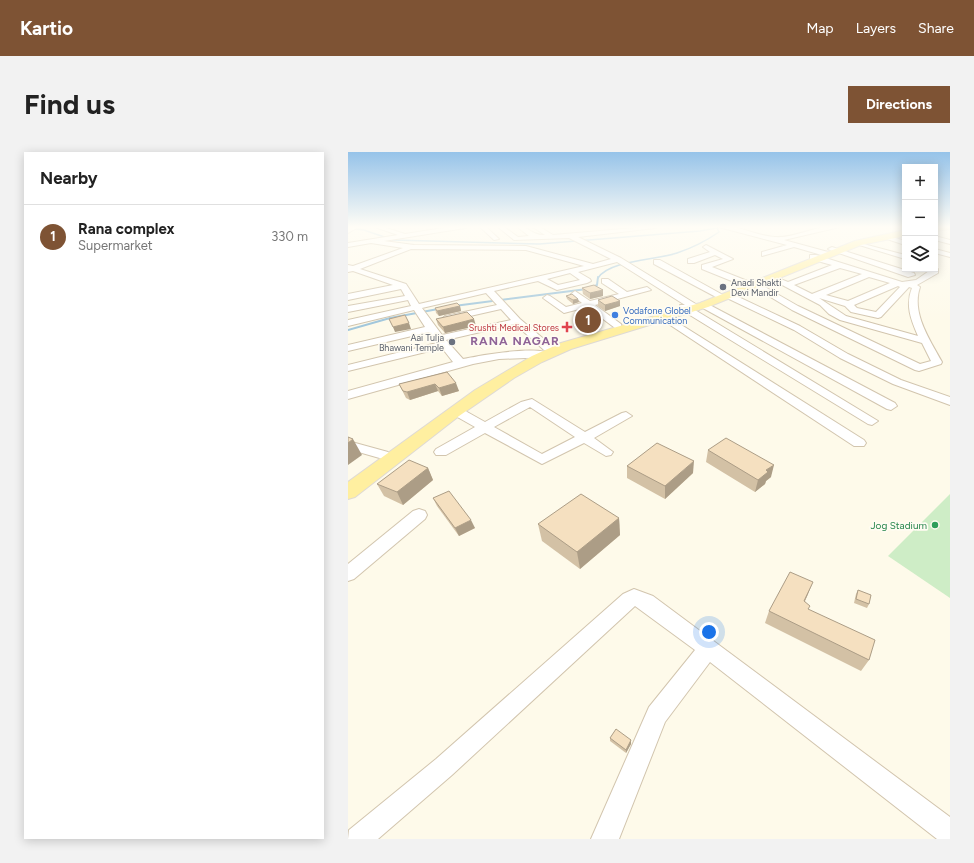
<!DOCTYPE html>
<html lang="en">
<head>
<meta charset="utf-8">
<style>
  body { margin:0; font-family:Figtree,sans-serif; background:#f2f2f2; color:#222 }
  .controls { position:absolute; right:12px; top:12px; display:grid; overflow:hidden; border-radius:0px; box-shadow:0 2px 10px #0003 }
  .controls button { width:36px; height:36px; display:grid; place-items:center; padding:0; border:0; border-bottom:1px solid #e0e0e0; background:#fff; color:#222; font:20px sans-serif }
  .you { position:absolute; left:361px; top:480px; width:14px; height:14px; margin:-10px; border:3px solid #fff; border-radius:50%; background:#1a73e8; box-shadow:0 0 0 6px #1a73e833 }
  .badge { display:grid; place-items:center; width:26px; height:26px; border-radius:50%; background:#7e5334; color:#fff; font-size:13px; font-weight:700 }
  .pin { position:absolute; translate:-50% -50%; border:2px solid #fff; box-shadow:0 1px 4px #0006 }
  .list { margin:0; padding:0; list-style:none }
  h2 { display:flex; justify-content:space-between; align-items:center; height:52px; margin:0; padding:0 16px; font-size:17px }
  h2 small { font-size:13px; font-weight:400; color:#767676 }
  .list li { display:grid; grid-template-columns:26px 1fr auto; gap:12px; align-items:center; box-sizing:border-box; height:64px; padding:0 16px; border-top:1px solid #e0e0e0 }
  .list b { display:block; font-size:15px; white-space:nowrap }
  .list p { margin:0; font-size:13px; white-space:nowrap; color:#767676 }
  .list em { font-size:13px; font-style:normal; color:#767676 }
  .icon { flex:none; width:22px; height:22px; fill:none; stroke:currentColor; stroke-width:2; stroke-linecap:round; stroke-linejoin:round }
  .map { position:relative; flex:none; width:602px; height:687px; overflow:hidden; border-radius:0px }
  header { display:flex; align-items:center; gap:24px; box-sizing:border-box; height:56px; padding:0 20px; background:#7e5334; color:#fff }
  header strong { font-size:19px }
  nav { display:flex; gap:22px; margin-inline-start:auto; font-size:14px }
  .intro { display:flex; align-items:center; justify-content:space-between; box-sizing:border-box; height:96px; padding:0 24px }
  h1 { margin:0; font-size:28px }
  .button { padding:10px 18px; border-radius:0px; background:#7e5334; color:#fff; font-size:14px; font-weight:700 }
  main { display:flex; gap:24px; padding:0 24px }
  aside { flex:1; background:#fff; border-radius:0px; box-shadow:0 2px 10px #0003 }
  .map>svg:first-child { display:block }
</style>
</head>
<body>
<header>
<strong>Kartio</strong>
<nav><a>Map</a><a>Layers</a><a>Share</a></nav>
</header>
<div class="intro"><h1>Find us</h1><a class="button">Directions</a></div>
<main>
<aside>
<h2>Nearby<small></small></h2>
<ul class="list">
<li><span class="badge">1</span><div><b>Rana complex</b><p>Supermarket</p></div><em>330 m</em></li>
</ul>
</aside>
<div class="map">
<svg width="602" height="687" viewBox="0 0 602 687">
  <rect width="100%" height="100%" fill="#fefaea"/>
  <polygon fill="#ceedc6" points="602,342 602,446 540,404"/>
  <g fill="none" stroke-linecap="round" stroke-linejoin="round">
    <g stroke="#a2c7dc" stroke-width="1.5">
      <polyline points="0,76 16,78 45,88 191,92 352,79 379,74"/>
      <path d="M250 126C261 108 309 108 329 101 344 96 358 89 371 80L369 76"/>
    </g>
    <g stroke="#a2c7dc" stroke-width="2">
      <polyline points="245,135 249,133 250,125"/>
      <polyline points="106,154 239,137"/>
      <polyline points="0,178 42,166 90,157"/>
    </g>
    <defs>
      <g id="minor">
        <polygon points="5,74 12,74 0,81 0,76"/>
        <path d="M24 74H32L57 82 108 74H120L117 76 36 89 66 93 178 94 245 112 263 107 221 86 166 88 149 74H155L170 85 181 84 168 74C180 74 185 84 197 83L183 74H190L205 83 310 74 307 76 230 85 273 106 351 154V158H347L530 269 524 273 520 272 332 157V153H337L269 110 230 120 242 127 243 129 239 131 209 138 190 129 146 139 172 167 204 194 205 196 204 198H196L167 172 98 188 115 207C129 204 194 192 203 203L202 205 151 207 125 212 0 247V239L105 210 94 196 0 219V213L89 191 81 180 0 199V193L77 175 66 158 0 174V168L63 154 60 148 0 160V154L57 144 53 137 0 148V142L45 133 5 119 0 120V113L5 114 55 96 23 91 0 95V91L50 83ZM63 97 178 98 236 114 71 152 58 132 12 117ZM222 121 232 128 210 133 199 127ZM138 141 149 153 97 164 95 166 100 169 153 157 163 168 94 183 74 156Z"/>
        <polygon points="131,74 137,74 151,87 146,88"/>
        <path d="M367 74C386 71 407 84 427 85 446 87 475 70 496 74L436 88 480 100V104H477L446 95 414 104V100L439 93Z"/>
        <polygon points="538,83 557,89 557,93 536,86 535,85"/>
        <polygon points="587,84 602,88 602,92 587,88"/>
        <polygon points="508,90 557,103 557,107 508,92"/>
        <polygon points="358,93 385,107 364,115 402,130 402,134 396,134 354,117 354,113 375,107 367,103 346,111 340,111 340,107 362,100 355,95"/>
        <polygon points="484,95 566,121 567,123 560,125 482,98 480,97"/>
        <polygon points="587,97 602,101 602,105 587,101"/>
        <path d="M462 103H468L554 130 568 128 584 117H590V121L569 133 572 135C563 161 582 188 594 210L593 212 571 219 567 218 444 158 403 133 410 131 450 154 572 212 583 209 574 191 492 168 481 162 472 153 421 126 425 124 440 130 484 113 462 107ZM492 116 514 122 464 142 446 133ZM521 125 542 131 500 149 478 143ZM550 134 552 135 528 160 509 156 506 153ZM561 135 564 136C557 153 563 168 570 184L498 164 471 146 497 154 503 160 530 166 533 165Z"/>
        <polygon points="306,108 312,108 375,143 374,145 368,145 306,112"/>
        <polygon points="254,127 260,127 279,140 299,135 303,138 247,153 273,172 273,176 267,176 239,155 216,161 195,146 199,143 202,144 218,155 234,151 223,142 227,139 242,149 271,142 254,131"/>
        <polygon points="382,141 452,174 500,202 553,228 602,245 602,253 545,232 492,206 446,178 379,146 379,142"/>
        <polygon points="356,150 547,251 549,254 543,258 539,257 353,155 353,151"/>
        <polygon points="316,162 516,288 518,291 516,294 506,294 313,167 313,163"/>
        <path d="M184 247 237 280 274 261 278 260 284 264 246 286 265 300 263 303 258 304 236 291 194 312 137 281 98 303H88L86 300 88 297 127 275 104 262 102 259 104 256H112L137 270 173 250ZM182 255 227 285 194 302 146 275Z"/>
        <polygon points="0,289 40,300 42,303 40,306 35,307 0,297"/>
        <polygon points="71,357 77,359 79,363 77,367 6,427 0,429 0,412 65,359"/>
        <polygon points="286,437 305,444 602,665 602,687 589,687 362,510 317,570 271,687 243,687 301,555 347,498 287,454 104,623 30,687 0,687 1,678 88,607 275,442"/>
      </g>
      <g id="major">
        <polygon points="587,74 602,74 602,77 587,79"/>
        <polygon points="557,78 557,84 513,93 360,155 223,197 194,210 166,226 111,264 7,345 0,347 0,330 127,238 184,204 213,191 352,151 507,89"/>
      </g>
    </defs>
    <use href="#minor" stroke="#d2c5ae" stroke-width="2"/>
    <use href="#major" stroke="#dfdad4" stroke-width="2"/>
    <use href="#minor" fill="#fff" fill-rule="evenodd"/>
    <use href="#major" fill="#ffefa0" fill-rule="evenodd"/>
  </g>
  <g fill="#d3c1a5">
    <polygon points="234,136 255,138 255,144 242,147 235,142"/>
    <polygon points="218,144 230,147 231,150 225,152 219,147"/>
    <polygon points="250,148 272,149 272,154 257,159 250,154"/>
    <polygon points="112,154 113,159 91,164 88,161 87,156"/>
    <polygon points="88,167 128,174 97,181 90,173"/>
    <polygon points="99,220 111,239 94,244 90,239 62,248 58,246 51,232"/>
    <polygon points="360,298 423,325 418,329 417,332 407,340 358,310"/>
    <polygon points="279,314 345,321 317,347 279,326"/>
    <polygon points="80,316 85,328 55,353 36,344 29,332"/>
    <polygon points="85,346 127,376 111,384 89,354"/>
    <polygon points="271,366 272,383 232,417 194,389 190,372"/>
    <polygon points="510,438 521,452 519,456 506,451 508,442"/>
    <polygon points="460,442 457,449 460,458 521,508 513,519 417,471 421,459"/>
    <polygon points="262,586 283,588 283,592 278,601 262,589"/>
  </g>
  <g fill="#ac9d86">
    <polygon points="255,138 255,144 242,147 242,141"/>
    <polygon points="230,147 231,150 225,152 225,148"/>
    <polygon points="272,149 272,154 257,159 257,153"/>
    <polygon points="112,154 113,159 91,164 89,159"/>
    <polygon points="126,167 128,174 97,181 95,175"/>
    <polygon points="61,171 63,177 47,180 45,175"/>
    <polygon points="108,231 111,239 94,244 91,236"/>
    <polygon points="87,232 90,239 62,248 59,240"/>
    <polygon points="5,287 14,303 0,313 0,291"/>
    <polygon points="346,309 345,321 317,347 317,334"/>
    <polygon points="426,313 423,325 418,329 417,332 407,340 410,328 418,318"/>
    <polygon points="80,316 85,328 55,353 49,340"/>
    <polygon points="271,366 272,383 232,417 229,400"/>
    <polygon points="123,368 127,376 111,384 107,376"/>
    <polygon points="465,430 460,442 451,461 456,449"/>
    <polygon points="283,588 283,592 278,601 278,598"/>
  </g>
  <g fill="#f5e0c0" stroke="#ac9d86">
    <polygon points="246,133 255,138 242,141 234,136"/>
    <polygon points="224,142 230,147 225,148 218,144"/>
    <polygon points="264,144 272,149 257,153 250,148"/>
    <polygon points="109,151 112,154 89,159 87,156"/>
    <polygon points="119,160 126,167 95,175 88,167"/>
    <polygon points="57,163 61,171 45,175 41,167"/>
    <polygon points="99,220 108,231 91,236 87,232 59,240 55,239 51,232"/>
    <polygon points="0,285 5,287 0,291"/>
    <polygon points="378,286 426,313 418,318 420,320 410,328 360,298"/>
    <polygon points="309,291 346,309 317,334 279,314"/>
    <polygon points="61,308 80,316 49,340 29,332"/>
    <polygon points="101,339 123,368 107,376 85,346"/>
    <polygon points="233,342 271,366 229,400 190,372"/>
    <polygon points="442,420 465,430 456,449 462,454 460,457 527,488 521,508 421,459"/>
    <polygon points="510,438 523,443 521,452 508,447"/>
    <polygon points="268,577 283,588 278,598 262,586"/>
  </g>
  <linearGradient id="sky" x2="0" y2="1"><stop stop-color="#96c3e9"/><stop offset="0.44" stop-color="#fffdf6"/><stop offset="1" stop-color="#fffdf6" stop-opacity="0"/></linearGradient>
  <rect width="602" height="170" fill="url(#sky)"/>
  <g fill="#6b7280" stroke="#fffcf2" stroke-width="1.5">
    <circle cx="375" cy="135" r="4"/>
    <circle cx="104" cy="190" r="4"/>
  </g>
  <circle fill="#3f7fe0" stroke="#fffcf2" stroke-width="1.5" cx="267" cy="163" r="4"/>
  <path fill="#e0444e" stroke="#fffcf2" stroke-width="1.5" d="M217 169h4v4h4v4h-4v4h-4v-4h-4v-4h4z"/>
  <circle fill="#2e9e5b" stroke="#fffcf2" stroke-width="1.5" cx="587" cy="373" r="4"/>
  <g text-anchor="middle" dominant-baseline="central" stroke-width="3.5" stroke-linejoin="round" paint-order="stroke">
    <g font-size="9" fill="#5b616d" stroke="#fffcf2" text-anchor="start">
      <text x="383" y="130">Anadi Shakti<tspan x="383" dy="10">Devi Mandir</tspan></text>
      <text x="96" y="185" text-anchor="end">Aai Tulja<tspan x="96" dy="10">Bhawani Temple</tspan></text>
    </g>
    <g font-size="9" fill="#366cbe" stroke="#fffcf2" text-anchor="start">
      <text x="275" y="158">Vodafone Globel<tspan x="275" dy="10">Communication</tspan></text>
    </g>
    <g font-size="9" fill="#be3a42" stroke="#fffcf2" text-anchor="end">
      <text x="211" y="175">Srushti Medical Stores</text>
    </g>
    <g font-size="10" fill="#27864d" stroke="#fffcf2" text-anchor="end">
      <text x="579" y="373">Jog Stadium</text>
    </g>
    <g font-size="12" font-weight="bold" letter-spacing="1" fill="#8f6397" stroke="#fffcf2">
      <text x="167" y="189">RANA NAGAR</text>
    </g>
  </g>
</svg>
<div class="controls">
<button>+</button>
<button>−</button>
<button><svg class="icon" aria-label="layers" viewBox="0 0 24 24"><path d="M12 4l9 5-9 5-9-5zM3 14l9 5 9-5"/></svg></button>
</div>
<div class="you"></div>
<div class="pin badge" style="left:240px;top:168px">1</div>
</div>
</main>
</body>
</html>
